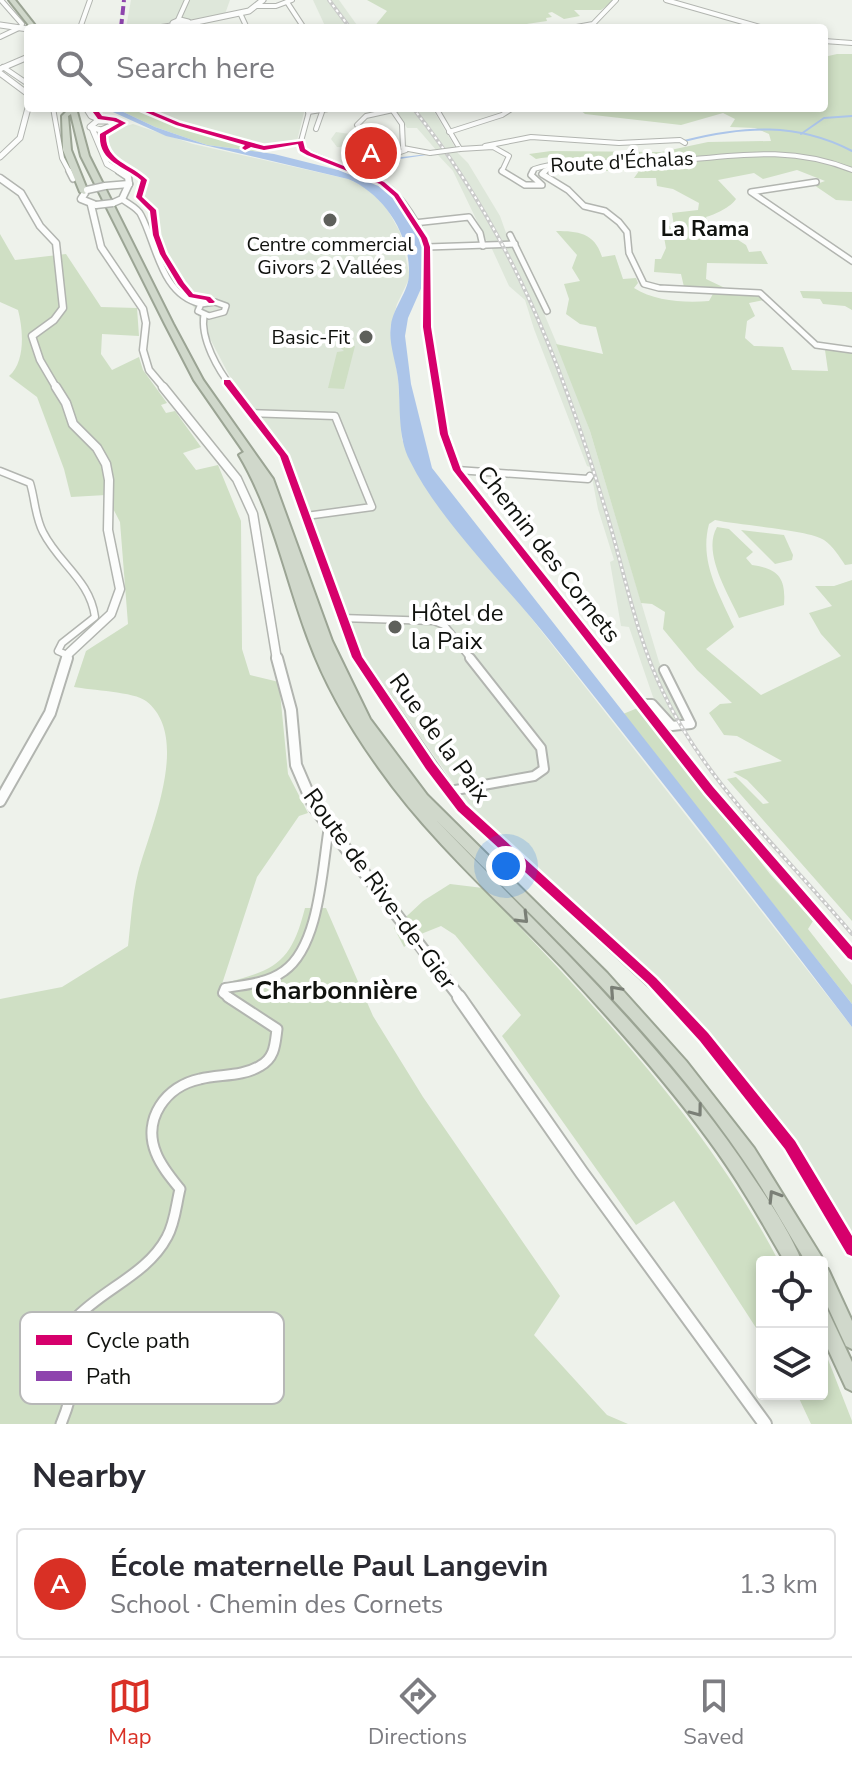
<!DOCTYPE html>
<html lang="en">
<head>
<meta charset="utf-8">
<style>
  body { margin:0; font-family:"Nunito Sans",sans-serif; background:#f7f7f7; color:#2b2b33 }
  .controls { position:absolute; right:24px; bottom:24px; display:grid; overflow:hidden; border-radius:8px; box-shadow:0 4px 12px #0003 }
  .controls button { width:72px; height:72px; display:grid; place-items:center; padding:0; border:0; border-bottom:2px solid #e1e1e2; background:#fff; color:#2b2b33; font:40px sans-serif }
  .you { position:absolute; left:506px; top:866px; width:28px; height:28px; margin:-20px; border:6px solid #fff; border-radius:50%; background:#1a73e8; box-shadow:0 0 0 12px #1a73e833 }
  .badge { display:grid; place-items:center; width:52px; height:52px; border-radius:50%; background:#d93025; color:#fff; font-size:26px; font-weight:700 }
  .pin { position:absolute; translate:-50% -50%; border:4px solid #fff; box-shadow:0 2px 8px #0006 }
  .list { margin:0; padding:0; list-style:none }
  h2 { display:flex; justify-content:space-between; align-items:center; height:104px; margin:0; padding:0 32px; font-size:34px }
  h2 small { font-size:26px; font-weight:400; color:#7c7c81 }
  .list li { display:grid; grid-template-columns:52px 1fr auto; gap:24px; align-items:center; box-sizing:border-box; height:112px; margin:0 16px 16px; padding:0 16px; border:2px solid #e1e1e2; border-radius:8px }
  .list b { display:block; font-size:30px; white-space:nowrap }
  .list p { margin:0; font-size:26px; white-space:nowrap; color:#7c7c81 }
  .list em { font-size:26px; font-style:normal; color:#7c7c81 }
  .icon { flex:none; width:44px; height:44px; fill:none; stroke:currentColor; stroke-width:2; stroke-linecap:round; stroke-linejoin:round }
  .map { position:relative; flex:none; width:852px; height:1424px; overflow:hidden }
  .search { position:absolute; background:#fff; box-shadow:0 4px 12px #0003; left:24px; right:24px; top:24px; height:88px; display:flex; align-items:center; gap:20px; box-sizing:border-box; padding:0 28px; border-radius:8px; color:#7c7c81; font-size:30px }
  .sheet { height:232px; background:#fff }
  nav { display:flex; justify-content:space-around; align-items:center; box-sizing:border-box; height:112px; border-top:2px solid #e1e1e2; background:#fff; font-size:22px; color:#7c7c81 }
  nav a { display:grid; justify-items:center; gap:4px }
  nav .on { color:#d93025 }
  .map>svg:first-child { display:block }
</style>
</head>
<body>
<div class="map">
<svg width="852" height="1424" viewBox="0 0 852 1424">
  <rect width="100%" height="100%" fill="#eef2eb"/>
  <g fill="#dee7da">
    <polygon points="131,0 230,0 225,14 152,28 126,28"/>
    <polygon points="313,0 339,0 359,28 326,28"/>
    <polygon points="146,108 305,108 297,141 268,148 222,133 211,133"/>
    <polygon points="395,108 432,108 456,149 437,151 417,128 407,128"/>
    <polygon points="133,124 193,144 348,179 368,189 386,207 400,232 410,277 397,304 390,329 398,379 402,440 506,586 852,1027 852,1236 806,1155 679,998 468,803 365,660 290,457 229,375 160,243 156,212 138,196 145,178 115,162 103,138 106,132"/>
    <polygon points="336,132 357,135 368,133 392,143 385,148 390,152 365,160 352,151 353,148 337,147 331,139"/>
    <polygon points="456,151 468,163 500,216 510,244 508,245 513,247 524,266 570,375 590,431 659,662 684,720 674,722 653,697 629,627 621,626 610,562 614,560 598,509 590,467 587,466 534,329 525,300 509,286 492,249 493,244 488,244 453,171 438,155"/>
  </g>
  <g fill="#cfdfc4">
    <polygon points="367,0 615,0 601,10 574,10 580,16 564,19 552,12 548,13 552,17 546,18 547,21 499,28 373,28 387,11"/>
    <path d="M837 54H852V201L836 200 814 185 825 181 797 170 763 179 754 173 718 180 736 199C731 207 714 215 706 217L707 220 746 245 749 252 761 251 768 264 707 263 706 279 727 289 684 287 681 274 654 272 655 259H661L666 248 662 226H674L672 213 698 210 699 203 673 189 657 186 656 178H634L639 171H606V162C581 160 561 154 536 159L529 154 551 151 661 152 708 142 771 141 769 134 755 128 730 127 735 119 723 113 681 125 585 114 578 108H824V57Z"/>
    <polygon points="115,108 146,108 211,133 222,133 268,148 263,152 207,145 155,127"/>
    <path d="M556 231C578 231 595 233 602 257L615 255 623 279 636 278 638 283 634 288C654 301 684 303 709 301L714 292 760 295 764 300 749 303 755 316 747 321 745 338 754 346 783 347 792 370 828 371 825 350 852 352V564L845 565C839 556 833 546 824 540 810 530 738 525 715 520L709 524C699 562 719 593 734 627L706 649 761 695 841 656 821 634 809 613 832 606 815 586H834L852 580V921L727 779 736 777 763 804 769 803 747 780 733 772 782 761 737 736 724 735 709 713 720 704 732 703 697 670 663 629 665 612 652 604 641 603 590 431 556 344 603 354 596 327 580 324 566 314 569 299 564 284 580 281 572 268 577 255Z"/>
    <path d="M0 234 15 260 66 254 101 307 137 308 139 336 102 334 101 354 112 370 139 357 143 370 167 403 161 405 166 413 175 411 201 447 183 453 196 470 218 465 241 521 242 649 250 675 279 682 288 774 308 813 299 816 257 877 222 984C276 970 291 963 305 908H326L373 1016 423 1097 560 1296 534 1335 607 1415 628 1424H0V999L62 987 128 946C131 922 132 897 138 873 150 828 192 737 146 701 135 692 90 690 74 687L86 651 128 624 120 522 106 495 71 497 64 469 37 397 9 376C26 361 23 329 18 310L0 302Z"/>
    <polygon points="800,291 852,292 852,310 845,306 823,304 820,299 803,298"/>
    <polygon points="338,345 355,346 344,389 328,388 337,352 344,351"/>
    <path d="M717 527 729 529 753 552 746 558 752 565C779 569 786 578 784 605L739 618C728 593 702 553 717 527Z"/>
    <polygon points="741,530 784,535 793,555 792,560 775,564"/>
    <polygon points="640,707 770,874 813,921 808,929 852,985 852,1004 623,714"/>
    <path d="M450 884 483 888C592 1004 705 1119 779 1262H762V1337L674 1201 636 1225 502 1036 521 1015 455 935 441 926 421 934 404 947 394 928 423 901Z"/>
    <polygon points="822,1344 852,1421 852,1424 811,1424 797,1394 822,1394"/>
  </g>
  <path fill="#acc5e9" d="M104 108H115L155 127 207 145 274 154 338 170H350L376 160 446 152 373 163 357 172 389 191 422 242 423 284 408 318 405 336 411 384 432 468 852 1004V1027C754 898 652 769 551 642 508 587 440 522 410 461 397 436 401 406 398 379 396 362 388 342 391 325 393 308 409 291 409 274 410 234 384 194 348 179L166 136Z"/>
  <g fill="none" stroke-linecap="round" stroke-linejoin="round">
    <g stroke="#acc5e9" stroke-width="2">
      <polyline points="801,134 824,118 852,116"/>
      <path d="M684 141C742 126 797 122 852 151"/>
    </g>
    <defs>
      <g id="minor-far4">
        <polyline points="1,0 22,24 21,27"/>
        <polyline points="666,0 764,28"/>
        <polyline points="287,2 304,28"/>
        <polyline points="256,6 276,6 292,0"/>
        <polyline points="178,20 187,0"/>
        <polyline points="80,28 90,0"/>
        <polyline points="571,28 593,24 616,0"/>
        <polyline points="824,41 852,43"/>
        <polyline points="3,67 28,84"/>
        <polyline points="53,108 62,158 70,173"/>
        <polyline points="310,108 300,145 302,150 358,173"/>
        <polyline points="436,108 460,149"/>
        <polyline points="308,112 335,108"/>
        <polyline points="357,125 366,116 393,110"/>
        <polyline points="316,129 322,112"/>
        <polyline points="449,132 502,115 513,108"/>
        <polyline points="485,146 531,137 619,143 680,140 685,143"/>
        <polyline points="352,169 406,150"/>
        <polyline points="543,173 555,163"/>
      </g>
      <g id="minor-far3">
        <polyline points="69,171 73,179"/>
        <path d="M354 171C363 175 375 178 383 184 402 196 420 226 427 247L426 318 437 389"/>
        <polyline points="545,171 542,174 568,190 584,206 605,211 619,222 627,232 629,253 644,284 659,288 760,293 816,345 852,350"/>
        <polyline points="816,182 751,192 852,261"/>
        <path d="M122 199C128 204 138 208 141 215 157 246 161 295 201 304"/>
        <polyline points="414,223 469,217 480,233 483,246"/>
        <polyline points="510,235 547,311"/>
        <polyline points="427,247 515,244"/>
        <polygon points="215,302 226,306 224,312 209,316 198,311 201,304"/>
        <path d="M204 315C200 339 218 370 233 389"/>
      </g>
      <g id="minor-far2">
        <polyline points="231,387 284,456 359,660"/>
        <polyline points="436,387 449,450 462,478 606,660"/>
        <polyline points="250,413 335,416 372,507 306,516"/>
        <polyline points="457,470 588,479 590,476"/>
        <path d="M0 471 30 483C35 499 35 517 43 532 59 564 90 580 95 617L62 643 58 651 67 655"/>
        <polyline points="341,618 434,621 444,625 472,660"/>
      </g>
      <g id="minor-far1">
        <polyline points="358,658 462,808 669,999"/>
        <polyline points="605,658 709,790 852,955"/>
        <polyline points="642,704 652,704 672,726 691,724 664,670"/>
        <polyline points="450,791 534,776 544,769 541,748 470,658"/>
        <path d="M231 999 223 993 225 988C244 985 268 983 284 971 320 946 322 867 329 827"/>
      </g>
      <g id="minor">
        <polyline points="667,997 704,1037 790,1145 852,1249"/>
        <path d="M61 1424C76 1388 78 1358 74 1320 102 1289 147 1275 167 1237 175 1223 176 1205 180 1189 171 1178 161 1166 156 1153 142 1119 166 1086 200 1079 219 1074 242 1077 260 1066 275 1058 275 1044 277 1029L228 997"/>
      </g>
      <g id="tertiary-far1">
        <polyline points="240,13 247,28"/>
        <polyline points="0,37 21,27"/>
        <polyline points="391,108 402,124 403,148 430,153"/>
        <polyline points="460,149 493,147 509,156 502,171 505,173"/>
        <path d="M532 173 534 169C571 157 607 164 645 163 718 160 780 141 852 170"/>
      </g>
      <polyline id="tertiary" points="502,171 525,185 542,185 531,175 533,171"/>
      <g id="secondary-far4">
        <polygon points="180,20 188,22 180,25 173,23"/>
        <polyline points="187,24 249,11 263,0"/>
        <polyline points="0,25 28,29"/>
        <polyline points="158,28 178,25"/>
        <polyline points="0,69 28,57"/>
        <polyline points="0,73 28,94"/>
        <polyline points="86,108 91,116 101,120"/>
        <polygon points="97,121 109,121 113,125 101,130 90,127"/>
        <polyline points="92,128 107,164 122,173"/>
        <polyline points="0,157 20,138 28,108"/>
      </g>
      <g id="secondary-far3">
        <polyline points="119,171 128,177 129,184"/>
        <polyline points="0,178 21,193 40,226 56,243 63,308 54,320 32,336 40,360 57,389"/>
        <polyline points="105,186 129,184"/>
        <polyline points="87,190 81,199 96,205"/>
        <polyline points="113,203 122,199 129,184"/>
        <polyline points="91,205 101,247 143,309 146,323 143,350 149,370 165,389"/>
      </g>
      <g id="secondary-far2">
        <polyline points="56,387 66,403 73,424 97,448 106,464 109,480 108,530 120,589 111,614 67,655 66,660"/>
        <polyline points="163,387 237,479 253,514 277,660"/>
      </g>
      <g id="secondary-far1">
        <polyline points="277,658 291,710 296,765 314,807 461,999"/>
        <polyline points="0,801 50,713 67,658"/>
      </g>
      <polyline id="secondary" points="459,997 582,1173 765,1424"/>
      <g id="motorway">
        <polygon points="9,0 15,0 37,28 31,28"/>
        <path d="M70 108H76L89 156 173 324 203 380 273 479 332 641 370 719 427 795 607 973 686 1061 754 1148 821 1256 823 1262 822 1265V1262H806C785 1227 765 1191 742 1158 656 1032 543 927 436 820 541 929 653 1033 740 1158 762 1191 787 1225 802 1262H785C761 1220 737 1178 708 1139 664 1079 614 1023 563 968 501 903 431 842 379 768 351 729 326 687 309 641 285 578 274 514 239 455L244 452 194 380 165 324 81 156 71 114 68 116 71 150 88 192 84 194 80 192 63 150 62 116 66 112H71Z"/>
        <polygon points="822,1267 828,1269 852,1321 852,1349 846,1346 822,1294"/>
        <polygon points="822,1308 828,1311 852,1362 852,1391 846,1388 822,1336"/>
      </g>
    </defs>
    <use href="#minor-far4" stroke="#b2b5b0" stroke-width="6"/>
    <use href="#minor-far3" stroke="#b2b5b0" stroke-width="8"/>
    <use href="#minor-far2" stroke="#b2b5b0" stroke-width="9"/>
    <use href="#minor-far1" stroke="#b2b5b0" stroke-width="12"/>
    <use href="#minor" stroke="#b2b5b0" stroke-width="13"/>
    <use href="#tertiary-far1" stroke="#b2b5b0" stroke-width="6"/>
    <use href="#tertiary" stroke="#b2b5b0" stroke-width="8"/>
    <use href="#secondary-far4" stroke="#b2b5b0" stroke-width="7"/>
    <use href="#secondary-far3" stroke="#b2b5b0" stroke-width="9"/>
    <use href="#secondary-far2" stroke="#b2b5b0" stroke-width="11"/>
    <use href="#secondary-far1" stroke="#b2b5b0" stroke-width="14"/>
    <use href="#secondary" stroke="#b2b5b0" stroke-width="16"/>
    <use href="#motorway" stroke="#9ba494" stroke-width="4"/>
    <use href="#minor-far4" stroke="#fcfdfc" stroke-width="4"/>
    <use href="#minor-far3" stroke="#fcfdfc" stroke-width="5"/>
    <use href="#minor-far2" stroke="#fcfdfc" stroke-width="6"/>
    <use href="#minor-far1" stroke="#fcfdfc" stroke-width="8"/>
    <use href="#minor" stroke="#fcfdfc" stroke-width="9"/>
    <use href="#tertiary-far1" stroke="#fcfdfc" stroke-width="4"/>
    <use href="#tertiary" stroke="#fcfdfc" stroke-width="5"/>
    <use href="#secondary-far4" stroke="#fcfdfc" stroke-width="5"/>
    <use href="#secondary-far3" stroke="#fcfdfc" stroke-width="6"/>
    <use href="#secondary-far2" stroke="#fcfdfc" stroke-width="8"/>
    <use href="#secondary-far1" stroke="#fcfdfc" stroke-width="10"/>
    <use href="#secondary" stroke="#fcfdfc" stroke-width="12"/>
    <use href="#motorway" fill="#d0d8cb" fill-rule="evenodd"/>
    <defs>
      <g id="rail">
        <polyline points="329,0 350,28"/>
        <path d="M413 108C511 232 560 359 605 508 624 569 635 634 663 692 707 785 787 856 852 934"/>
      </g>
    </defs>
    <use href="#rail" stroke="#cacbca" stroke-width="4"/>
    <use href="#rail" stroke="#fff" stroke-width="2" stroke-dasharray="3" stroke-linecap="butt"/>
    <defs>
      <polyline id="tertiary-bridge" points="430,153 460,149"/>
      <g id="secondary-bridge">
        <polyline points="87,190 105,186"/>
        <polyline points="96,205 113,203"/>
      </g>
    </defs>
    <use href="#tertiary-bridge" stroke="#b2b5b0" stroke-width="6" stroke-linecap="butt"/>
    <use href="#secondary-bridge" stroke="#b2b5b0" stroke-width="9" stroke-linecap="butt"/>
    <use href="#tertiary-bridge" stroke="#fcfdfc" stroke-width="4"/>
    <use href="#secondary-bridge" stroke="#fcfdfc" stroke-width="6"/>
    <polyline stroke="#8e44ad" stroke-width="4" stroke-dasharray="9 4" stroke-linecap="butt" points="121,28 124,0"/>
    <defs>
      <g id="cycleway">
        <path d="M90 108H96L102 116 116 118 126 123 106 135C105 161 131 164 147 180L142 197 156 210 159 235 166 254 184 283 193 294 210 297 215 302 213 303H209L206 300 189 297 178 284 160 254 153 235 150 211 136 197 141 180C123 165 98 162 100 134L119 123 113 121 98 119Z"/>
        <polygon points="136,108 144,108 180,123 264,146 303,141 305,149 311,153 384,182 398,194 427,238 430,247 431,327 448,434 461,470 713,787 852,947 852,960 848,958 705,793 453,470 440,434 423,327 424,247 421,238 394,196 380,184 307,155 300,151 298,144 264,150 251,147 245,150 242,148 245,145 176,125"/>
        <polygon points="224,380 230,380 288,456 362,657 434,763 466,805 656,978 708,1033 795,1141 852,1236 852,1256 847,1254 785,1149 700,1041 648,984 458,811 426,769 352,657 280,456 224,384"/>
      </g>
    </defs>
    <use href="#cycleway" stroke="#fff" stroke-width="5"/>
    <use href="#cycleway" fill="#d6006c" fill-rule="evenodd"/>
  </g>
  <defs><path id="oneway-chevron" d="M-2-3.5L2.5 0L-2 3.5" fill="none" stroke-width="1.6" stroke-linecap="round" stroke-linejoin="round" transform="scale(2)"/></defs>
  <g stroke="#7a7f76">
    <use href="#oneway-chevron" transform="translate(523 918) rotate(45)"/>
    <use href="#oneway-chevron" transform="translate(615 991) rotate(-132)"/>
    <use href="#oneway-chevron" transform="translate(697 1111) rotate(53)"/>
    <use href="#oneway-chevron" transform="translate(774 1196) rotate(-122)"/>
  </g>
  <g fill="#5e605b" stroke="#fff" stroke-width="3">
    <circle cx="330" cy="220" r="8"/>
    <circle cx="366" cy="337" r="8"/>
    <circle cx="395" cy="627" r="8"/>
  </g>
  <g text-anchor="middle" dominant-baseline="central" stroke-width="8" stroke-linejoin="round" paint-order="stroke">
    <g font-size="20" fill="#10120e" stroke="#fff">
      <text transform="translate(622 162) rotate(-3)">Route d'Échalas</text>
    </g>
    <g font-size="20" fill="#10120e" stroke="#fff">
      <text x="330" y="244">Centre commercial<tspan x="330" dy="23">Givors 2 Vallées</tspan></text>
      <text x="350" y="337" text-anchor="end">Basic-Fit</text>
    </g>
    <g font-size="22" font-weight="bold" fill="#10120e" stroke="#fff">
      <text x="705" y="229">La Rama</text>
    </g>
    <g font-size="24" fill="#10120e" stroke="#fff">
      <text transform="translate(549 554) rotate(52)">Chemin des Cornets</text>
      <text transform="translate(440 738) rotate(54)">Rue de la Paix</text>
      <text transform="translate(380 889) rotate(54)">Route de Rive-de-Gier</text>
    </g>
    <g font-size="24" fill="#10120e" stroke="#fff" text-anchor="start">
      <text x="411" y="613">Hôtel de<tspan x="411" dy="28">la Paix</tspan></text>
    </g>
    <g font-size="26" font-weight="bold" fill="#10120e" stroke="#fff">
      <text x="336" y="990">Charbonnière</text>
    </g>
  </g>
  <rect x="20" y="1312" width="264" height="92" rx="12" fill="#fff" stroke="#b7b8b7" stroke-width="2"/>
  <rect x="36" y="1335" width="36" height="10" fill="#d6006c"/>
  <rect x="36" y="1371" width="36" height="10" fill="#8e44ad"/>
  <g font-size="22" fill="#10120e">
    <text x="86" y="1348">Cycle path</text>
    <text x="86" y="1384">Path</text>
  </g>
</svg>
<div class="controls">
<button><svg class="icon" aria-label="locate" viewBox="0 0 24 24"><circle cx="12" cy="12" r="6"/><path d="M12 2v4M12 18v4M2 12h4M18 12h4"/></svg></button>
<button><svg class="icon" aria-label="layers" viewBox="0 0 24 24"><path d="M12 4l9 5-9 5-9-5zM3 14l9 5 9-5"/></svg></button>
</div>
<div class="you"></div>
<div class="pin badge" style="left:371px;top:153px">A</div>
<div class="search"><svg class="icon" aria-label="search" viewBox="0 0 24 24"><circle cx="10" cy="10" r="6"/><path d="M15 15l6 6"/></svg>Search here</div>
</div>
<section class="sheet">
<h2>Nearby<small></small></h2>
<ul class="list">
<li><span class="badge">A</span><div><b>École maternelle Paul Langevin</b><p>School · Chemin des Cornets</p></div><em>1.3 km</em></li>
</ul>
</section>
<nav>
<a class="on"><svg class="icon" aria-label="map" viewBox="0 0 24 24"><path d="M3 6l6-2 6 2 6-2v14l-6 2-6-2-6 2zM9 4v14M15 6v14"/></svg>Map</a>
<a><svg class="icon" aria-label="directions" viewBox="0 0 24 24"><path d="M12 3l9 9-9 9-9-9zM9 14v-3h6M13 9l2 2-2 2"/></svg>Directions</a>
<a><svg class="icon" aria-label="saved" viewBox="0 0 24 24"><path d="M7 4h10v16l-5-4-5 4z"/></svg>Saved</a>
</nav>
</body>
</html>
